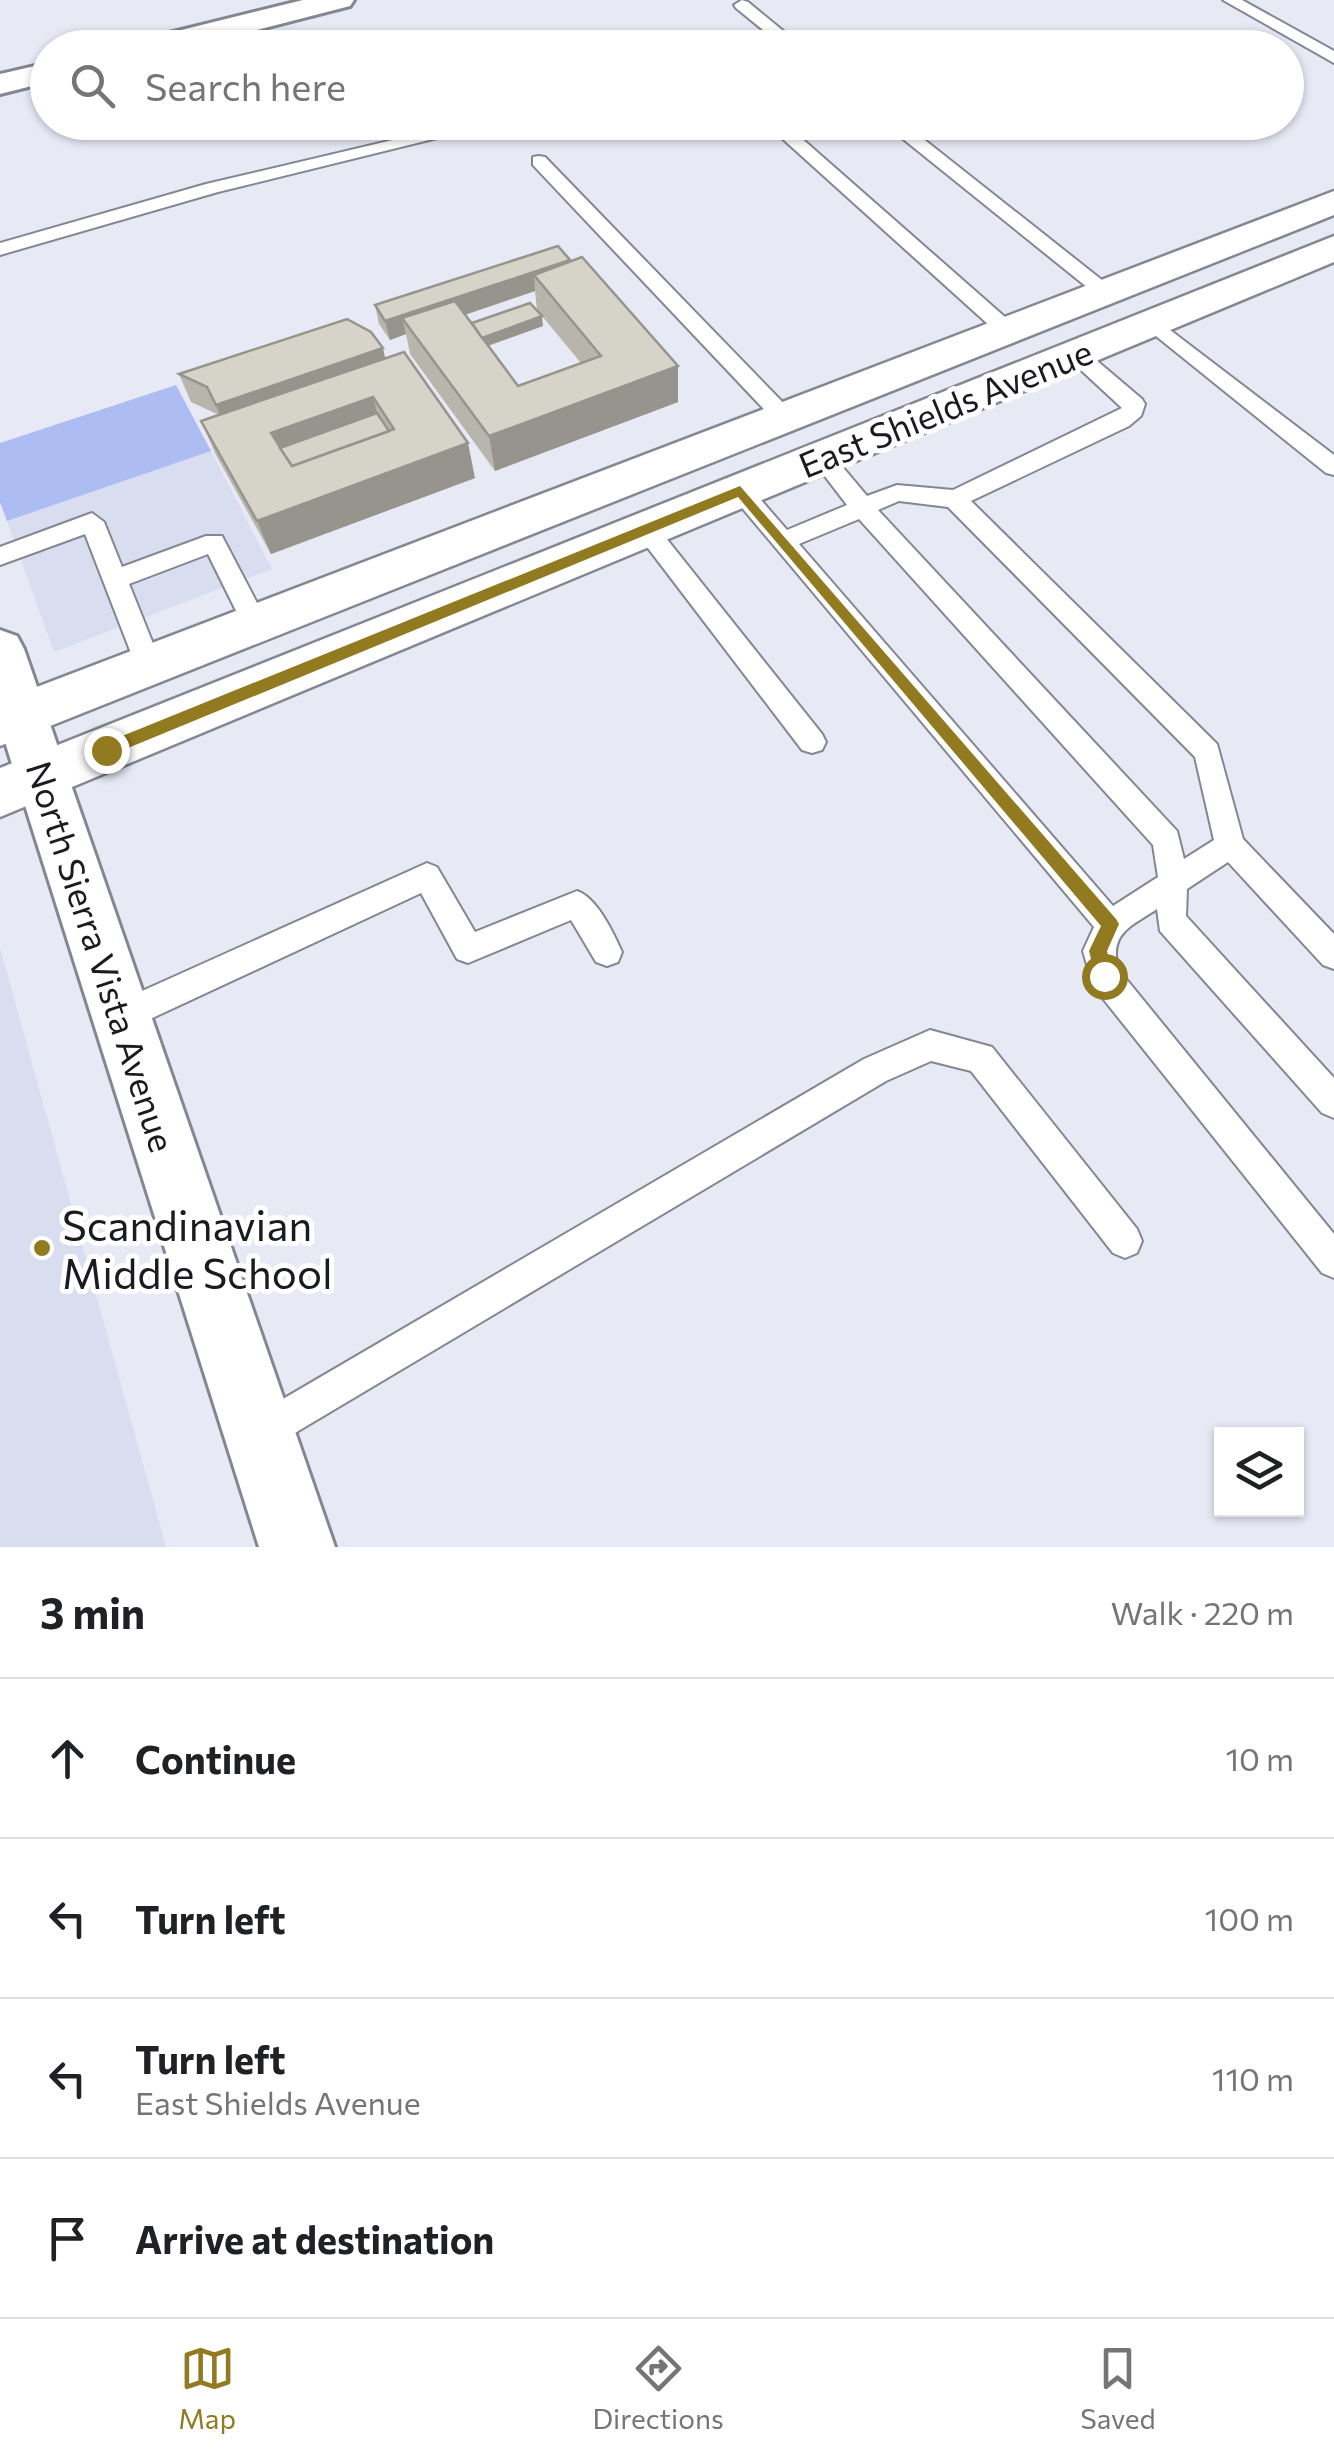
<!DOCTYPE html>
<html lang="en">
<head>
<meta charset="utf-8">
<style>
  body { margin:0; font-family:Commissioner,sans-serif; background:#f6f6f6; color:#202124 }
  .controls { position:absolute; right:30px; bottom:30px; display:grid; overflow:hidden; border-radius:0px; box-shadow:0 2px 8px #0004 }
  .controls button { width:90px; height:90px; display:grid; place-items:center; padding:0; border:0; border-bottom:2px solid #e0e0e0; background:#fff; color:#202124; font:50px sans-serif }
  .stop { position:absolute; width:30px; height:30px; margin:-22px; border:8px solid #917a20; border-radius:50%; background:#fff }
  .stop.end { background:#917a20; border-color:#fff; box-shadow:0 2px 10px #0008 }
  .list { margin:0; padding:0; list-style:none }
  h2 { display:flex; justify-content:space-between; align-items:center; height:130px; margin:0; padding:0 40px; font-size:42px }
  h2 small { font-size:32px; font-weight:400; color:#757577 }
  .list li { display:grid; grid-template-columns:65px 1fr auto; gap:30px; align-items:center; box-sizing:border-box; height:160px; padding:0 40px; border-top:2px solid #e0e0e0 }
  .list b { display:block; font-size:38px; white-space:nowrap }
  .list p { margin:0; font-size:32px; white-space:nowrap; color:#757577 }
  .list em { font-size:32px; font-style:normal; color:#757577 }
  .icon { flex:none; width:55px; height:55px; fill:none; stroke:currentColor; stroke-width:2; stroke-linecap:round; stroke-linejoin:round }
  .map { position:relative; flex:none; width:1334px; height:1547px; overflow:hidden }
  .search { position:absolute; background:#fff; box-shadow:0 2px 8px #0004; left:30px; right:30px; top:30px; height:110px; display:flex; align-items:center; gap:25px; box-sizing:border-box; padding:0 35px; border-radius:55px; color:#757577; font-size:38px }
  .sheet { height:770px; background:#fff }
  nav { display:flex; justify-content:space-around; align-items:center; box-sizing:border-box; height:140px; border-top:2px solid #e0e0e0; background:#fff; font-size:28px; color:#757577 }
  nav a { display:grid; justify-items:center; gap:5px }
  nav .on { color:#917a20 }
  .map>svg:first-child { display:block }
</style>
</head>
<body>
<div class="map">
<svg width="1334" height="1547" viewBox="0 0 1334 1547">
  <rect width="100%" height="100%" fill="#e7eaf5"/>
  <g fill="#d8deef">
    <polygon points="211,451 272,569 54,652 7,521"/>
    <polygon points="0,948 166,1547 0,1547"/>
  </g>
  <polygon fill="#adbcf2" points="176,385 211,451 7,521 0,502 0,443"/>
  <g fill="none" stroke-linecap="round" stroke-linejoin="round">
    <defs>
      <g id="service">
        <polygon points="742,0 748,2 804,48 785,48 736,8 734,5"/>
        <polygon points="1223,0 1242,0 1334,51 1334,63"/>
        <polygon points="469,122 502,122 218,192 0,255 0,243 206,184"/>
        <polygon points="764,122 783,122 1014,325 1017,330 1014,335 1000,335"/>
        <polygon points="882,122 902,122 1112,288 1112,296 1098,296"/>
        <polygon points="539,156 545,157 792,412 795,417 792,422 776,422 533,165 533,157"/>
        <polygon points="1153,317 1334,455 1334,475 1326,473 1146,328 1143,323 1146,318"/>
        <path d="M1076 347 1083 349 1142 399 1145 404 1141 416 1129 426 971 501 1217 744 1243 839 1334 934V969L1323 965 1228 862 1187 889 1186 916 1334 1078V1118L1322 1113 1160 931 1157 909C1130 927 1109 933 1118 969L1334 1234V1278L1322 1273 1093 986 1083 951 1094 927 728 491 732 485H748L787 530 847 505 811 458 822 450 830 452 867 496 897 485 953 490 1122 408 1069 359 1065 354ZM899 501 948 507 1195 757 1214 840 1184 859 1177 831 878 510ZM859 519 1153 845 1158 877 1113 906 799 544Z"/>
        <polygon points="92,513 104,522 122,567 206,536 222,536 268,624 264,631 246,631 208,554 129,584 162,666 158,673 140,673 136,666 85,534 0,565 0,547"/>
        <polygon points="646,520 654,523 822,734 826,742 822,750 812,753 802,750 638,535 634,529 638,523"/>
        <path d="M427 863 437 867 475 932 577 891C597 898 613 932 622 952L618 962 607 966 596 962 571 920 468 963 457 959 421 893 133 1027 122 1031 111 1027 106 1016 111 1005Z"/>
        <polygon points="930,1030 992,1047 1137,1229 1142,1241 1137,1253 1125,1258 1113,1253 971,1071 931,1061 886,1081 273,1446 260,1452 247,1446 241,1433 247,1420 864,1059"/>
      </g>
      <g id="minor">
        <polygon points="303,0 354,0 350,6 187,48 133,48 137,41"/>
        <polygon points="48,63 48,82 0,94 0,74"/>
        <polygon points="0,630 17,636 24,649 335,1547 259,1547 0,726"/>
      </g>
      <g id="secondary">
        <polygon points="1334,191 1334,215 0,746 0,701"/>
        <polygon points="1334,236 1334,262 0,817 0,768"/>
      </g>
    </defs>
    <use href="#service" stroke="#848791" stroke-width="4"/>
    <use href="#minor" stroke="#848791" stroke-width="6"/>
    <use href="#secondary" stroke="#848791" stroke-width="5"/>
    <use href="#service" fill="#fff" fill-rule="evenodd"/>
    <use href="#minor" fill="#fff" fill-rule="evenodd"/>
    <use href="#secondary" fill="#fff" fill-rule="evenodd"/>
  </g>
  <g fill="#b8b5ac" fill-rule="evenodd">
    <path d="M570 260 678 366V402L495 471 410 354 406 334 390 340 379 324 375 305ZM535 291 537 310 581 363 518 386 488 346 543 326 472 323 465 315Z"/>
    <polygon points="385,358 475,478 271,554 216,455 201,421 219,415 191,402 179,374"/>
  </g>
  <g fill="#96948c">
    <polygon points="570,260 572,279 534,275 535,291 413,332 402,318 406,334 390,340 385,321"/>
    <polygon points="542,316 543,326 478,349 476,340"/>
    <polygon points="383,348 389,376 227,432 216,405"/>
    <polygon points="678,366 678,402 495,471 489,436"/>
    <polygon points="373,397 382,432 288,466 271,433"/>
    <polygon points="468,443 475,478 271,554 257,521"/>
  </g>
  <g fill="#d6d3c8" stroke="#96948c" stroke-width="2.5" fill-rule="evenodd">
    <polygon points="558,246 570,260 385,321 375,305"/>
    <polygon points="582,257 678,366 489,436 402,318 455,301 518,386 601,356 534,275"/>
    <polygon points="530,303 542,316 482,338 472,323"/>
    <polygon points="347,319 371,332 383,348 216,405 207,387 179,374"/>
    <path d="M404 352 468 443 257 521 201 421ZM373 397 394 429 292 466 271 433Z"/>
    <polygon points="377,413 389,431 292,466 280,448"/>
  </g>
  <polygon fill="#917a20" points="740,486 1116,919 1119,924 1107,951 1113,976 1110,982 1097,982 1089,951 1101,926 738,497 111,755 106,757 98,750 100,745"/>
  <circle fill="#917a20" stroke="#fff" stroke-width="4" cx="42" cy="1248" r="10"/>
  <g text-anchor="middle" dominant-baseline="central" stroke-width="10" stroke-linejoin="round" paint-order="stroke">
    <g font-size="35" fill="#1a1b1f" stroke="#fff">
      <text transform="translate(945 407) rotate(-22)">East Shields Avenue</text>
      <text transform="translate(102 956) rotate(72)">North Sierra Vista Avenue</text>
    </g>
    <g font-size="42" fill="#1a1b1f" stroke="#fff" text-anchor="start">
      <text x="62" y="1224">Scandinavian<tspan x="62" dy="48">Middle School</tspan></text>
    </g>
  </g>
</svg>
<div class="controls">
<button><svg class="icon" aria-label="layers" viewBox="0 0 24 24"><path d="M12 4l9 5-9 5-9-5zM3 14l9 5 9-5"/></svg></button>
</div>
<div class="stop" style="left:1104px;top:976px"></div>
<div class="stop end" style="left:106px;top:750px"></div>
<div class="search"><svg class="icon" aria-label="search" viewBox="0 0 24 24"><circle cx="10" cy="10" r="6"/><path d="M15 15l6 6"/></svg>Search here</div>
</div>
<section class="sheet">
<h2>3 min<small>Walk · 220 m</small></h2>
<ul class="list">
<li><svg class="icon" aria-label="ahead" viewBox="0 0 24 24"><path d="M12 20V5M6 11l6-6 6 6"/></svg><div><b>Continue</b></div><em>10 m</em></li>
<li><svg class="icon" aria-label="left" viewBox="0 0 24 24"><path d="M17 20v-9H6M10 6l-5 5 5 5"/></svg><div><b>Turn left</b></div><em>100 m</em></li>
<li><svg class="icon" aria-label="left" viewBox="0 0 24 24"><path d="M17 20v-9H6M10 6l-5 5 5 5"/></svg><div><b>Turn left</b><p>East Shields Avenue</p></div><em>110 m</em></li>
<li><svg class="icon" aria-label="arrive" viewBox="0 0 24 24"><path d="M6 21V4h12l-3 4 3 4H6"/></svg><div><b>Arrive at destination</b></div></li>
</ul>
</section>
<nav>
<a class="on"><svg class="icon" aria-label="map" viewBox="0 0 24 24"><path d="M3 6l6-2 6 2 6-2v14l-6 2-6-2-6 2zM9 4v14M15 6v14"/></svg>Map</a>
<a><svg class="icon" aria-label="directions" viewBox="0 0 24 24"><path d="M12 3l9 9-9 9-9-9zM9 14v-3h6M13 9l2 2-2 2"/></svg>Directions</a>
<a><svg class="icon" aria-label="saved" viewBox="0 0 24 24"><path d="M7 4h10v16l-5-4-5 4z"/></svg>Saved</a>
</nav>
</body>
</html>
